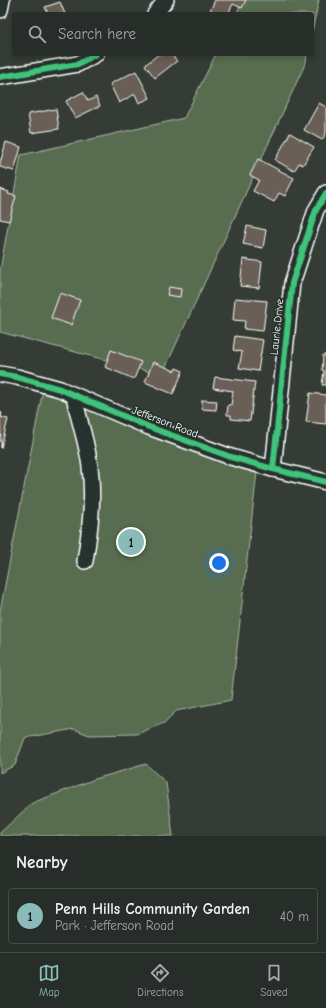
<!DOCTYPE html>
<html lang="en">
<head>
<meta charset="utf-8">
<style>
  body { margin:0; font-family:"Comic Neue",sans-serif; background:#2f3530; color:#f1f3f6 }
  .you { position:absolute; left:219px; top:563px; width:14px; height:14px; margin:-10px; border:3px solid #fff; border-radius:50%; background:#1a73e8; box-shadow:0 0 0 6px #1a73e833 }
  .badge { display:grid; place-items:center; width:26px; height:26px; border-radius:50%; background:#8bbbb9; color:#111; font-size:13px; font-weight:700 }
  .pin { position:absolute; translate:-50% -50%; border:2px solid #fff; box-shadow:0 1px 4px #0006 }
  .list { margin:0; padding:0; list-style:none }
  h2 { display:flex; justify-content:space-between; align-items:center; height:52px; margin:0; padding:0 16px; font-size:17px }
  h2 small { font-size:13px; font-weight:400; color:#a4a8a8 }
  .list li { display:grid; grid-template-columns:26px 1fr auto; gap:12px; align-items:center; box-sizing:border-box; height:56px; margin:0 8px 8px; padding:0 8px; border:1px solid #434945; border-radius:4px }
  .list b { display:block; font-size:15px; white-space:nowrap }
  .list p { margin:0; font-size:13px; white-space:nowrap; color:#a4a8a8 }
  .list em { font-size:13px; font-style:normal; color:#a4a8a8 }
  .icon { flex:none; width:22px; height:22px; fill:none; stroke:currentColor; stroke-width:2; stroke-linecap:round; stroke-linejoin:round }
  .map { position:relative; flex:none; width:326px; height:836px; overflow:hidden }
  .search { position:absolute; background:#272d28; box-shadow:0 2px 6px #0003; left:12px; right:12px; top:12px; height:44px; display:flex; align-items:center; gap:10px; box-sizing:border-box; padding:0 14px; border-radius:4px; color:#a4a8a8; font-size:15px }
  .sheet { height:116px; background:#272d28 }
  nav { display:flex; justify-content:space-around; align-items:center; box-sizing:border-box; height:56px; border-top:1px solid #434945; background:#272d28; font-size:11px; color:#a4a8a8 }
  nav a { display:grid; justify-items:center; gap:2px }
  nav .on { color:#8bbbb9 }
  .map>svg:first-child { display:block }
</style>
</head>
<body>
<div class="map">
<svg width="326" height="836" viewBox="0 0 326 836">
  <rect width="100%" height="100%" fill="#343c35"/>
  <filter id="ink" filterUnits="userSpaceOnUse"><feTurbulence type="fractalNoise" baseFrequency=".025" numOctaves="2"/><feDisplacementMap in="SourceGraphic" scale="8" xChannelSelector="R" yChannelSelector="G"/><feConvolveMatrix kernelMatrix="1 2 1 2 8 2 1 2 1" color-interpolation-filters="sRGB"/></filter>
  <g filter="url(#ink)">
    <g fill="#586d50" stroke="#acb6a8">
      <polygon points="243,0 319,0 312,32 312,14 236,14"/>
      <polygon points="216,54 307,54 306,62 162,375 0,332 0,270 21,155 184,118"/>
      <polygon points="44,384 96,405 127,427 179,446 257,472 231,700 176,711 164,723 137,734 89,735 74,729 25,738 15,765 0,773 0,611"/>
      <polygon points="146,764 166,783 173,836 0,836 0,833 32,803 95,779"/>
    </g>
    <g fill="#6a5e57" stroke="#fff">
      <polygon points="215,0 246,0 242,8 233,4 228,14 211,14 209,13"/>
      <polygon points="60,2 65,14 48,14 45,7"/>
      <polygon points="159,54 171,54 177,61 155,78 145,65"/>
      <polygon points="136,71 150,98 139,103 135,94 119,103 110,84"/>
      <polygon points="83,92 88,101 96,97 100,106 75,118 66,101"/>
      <polygon points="319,103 326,107 326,133 322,140 304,130"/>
      <polygon points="56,109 59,129 31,133 28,114"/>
      <polygon points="290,133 314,147 303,165 299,163 294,171 275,160"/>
      <polygon points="6,142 21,147 14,171 0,167 0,160 1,160"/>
      <polygon points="258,159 294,178 285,196 279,193 274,202 253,191 259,180 250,175"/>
      <polygon points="0,189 9,192 8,194 16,196 9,221 0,219"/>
      <polygon points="247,226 266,230 263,248 243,244"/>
      <polygon points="243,259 262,262 259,288 240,286"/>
      <polygon points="169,287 181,289 180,297 167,295"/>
      <polygon points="60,293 80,300 71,325 51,318"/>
      <polygon points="235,298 267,301 263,331 244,329 245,321 233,320"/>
      <polygon points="235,336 263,340 258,371 239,368 242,352 233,350"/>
      <polygon points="111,350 141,362 134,379 105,367"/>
      <polygon points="323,355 326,355 326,385 322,385 324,371 322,370"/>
      <polygon points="153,362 175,371 176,368 183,371 173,394 145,382"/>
      <polygon points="215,377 255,382 250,421 231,419 231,415 227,415 228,405 231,405 233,391 213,388"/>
      <polygon points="310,393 326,395 326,424 306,422"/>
      <polygon points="202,400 217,401 216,410 202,409"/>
      <polygon points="0,412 2,413 1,417 8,419 1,448"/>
    </g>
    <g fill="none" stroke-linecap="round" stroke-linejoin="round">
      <defs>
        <g id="minor">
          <polyline points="0,10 2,0"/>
          <polyline points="155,14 166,0"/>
          <polyline points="0,77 78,64 96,54"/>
          <polyline points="0,374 17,377 60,389 149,427 231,457 273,469 326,482"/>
          <path d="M74 395C75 401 76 407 78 413 82 431 88 448 90 467 94 499 90 530 85 561"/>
          <polyline points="273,469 292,283 316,210 326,193"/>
        </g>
      </defs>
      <use href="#minor" stroke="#fff" stroke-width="18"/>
      <use href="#minor" stroke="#26332d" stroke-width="15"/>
      <defs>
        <g id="cycleway">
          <polyline points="0,77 78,64 96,54"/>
          <polyline points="0,374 17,377 60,389 149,427 231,457 273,469 326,482"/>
          <polyline points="273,469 292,283 316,210 326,193"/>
        </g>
      </defs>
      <use href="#cycleway" stroke="#26332d" stroke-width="8"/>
      <use href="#cycleway" stroke="#40c37c" stroke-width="6"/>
    </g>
  </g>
  <g text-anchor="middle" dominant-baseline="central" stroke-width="3.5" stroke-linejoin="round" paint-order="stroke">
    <g font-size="11" fill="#fff" stroke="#26332d">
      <text transform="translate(277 327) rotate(-84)">Laurie Drive</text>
      <text transform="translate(165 422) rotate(21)">Jefferson Road</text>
    </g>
  </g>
</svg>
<div class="you"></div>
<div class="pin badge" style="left:131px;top:542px">1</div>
<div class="search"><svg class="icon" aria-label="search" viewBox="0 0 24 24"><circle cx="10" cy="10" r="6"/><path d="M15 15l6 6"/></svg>Search here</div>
</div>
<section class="sheet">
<h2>Nearby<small></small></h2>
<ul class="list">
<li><span class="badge">1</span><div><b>Penn Hills Community Garden</b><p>Park · Jefferson Road</p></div><em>40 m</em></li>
</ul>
</section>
<nav>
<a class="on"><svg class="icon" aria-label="map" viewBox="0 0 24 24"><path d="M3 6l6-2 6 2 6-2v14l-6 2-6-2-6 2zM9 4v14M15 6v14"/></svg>Map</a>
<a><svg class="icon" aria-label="directions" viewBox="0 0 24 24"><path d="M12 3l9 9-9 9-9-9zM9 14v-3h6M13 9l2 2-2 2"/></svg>Directions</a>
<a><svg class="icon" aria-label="saved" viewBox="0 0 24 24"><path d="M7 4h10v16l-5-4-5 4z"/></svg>Saved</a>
</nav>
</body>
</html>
